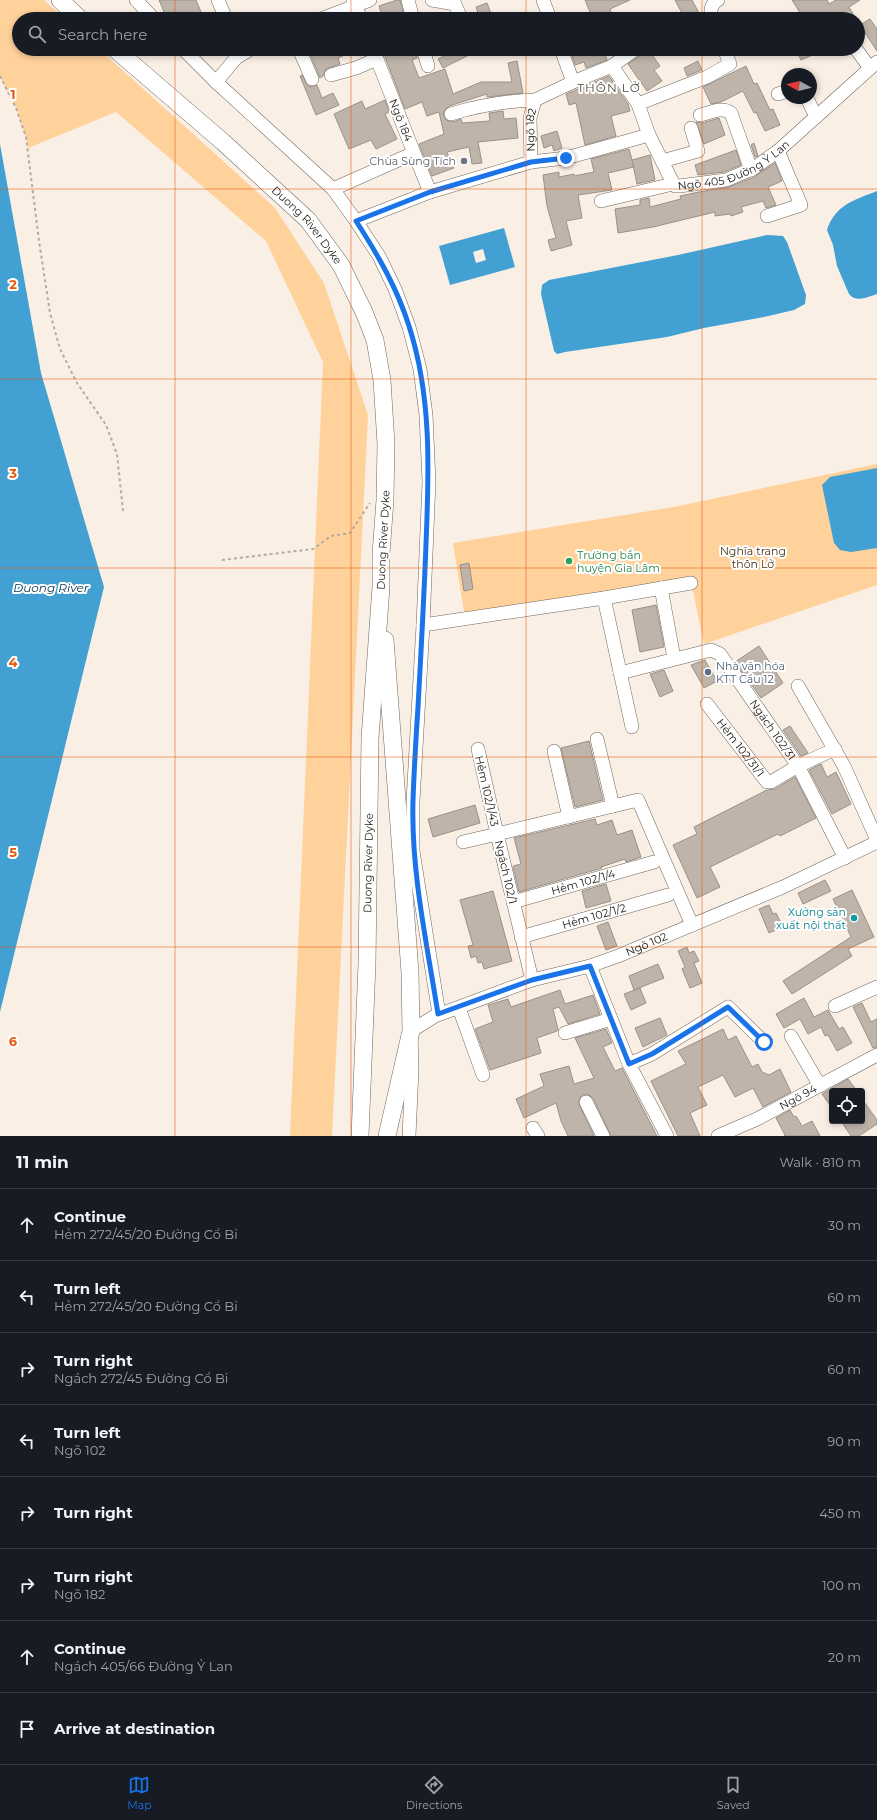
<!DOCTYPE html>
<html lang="en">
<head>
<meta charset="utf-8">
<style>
  body { margin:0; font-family:Montserrat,sans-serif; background:#20242c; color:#f1f3f6 }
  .controls { position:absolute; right:12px; bottom:12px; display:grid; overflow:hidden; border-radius:4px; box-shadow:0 2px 6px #0003 }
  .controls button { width:36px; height:36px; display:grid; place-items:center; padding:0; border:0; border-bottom:1px solid #363941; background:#171b24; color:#f1f3f6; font:20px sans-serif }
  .compass { position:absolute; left:781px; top:68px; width:36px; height:36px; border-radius:50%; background:#171b24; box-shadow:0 2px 6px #0003; rotate:278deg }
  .stop { position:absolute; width:12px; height:12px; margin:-9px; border:3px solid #1a73e8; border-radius:50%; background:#fff }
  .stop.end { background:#1a73e8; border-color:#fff; box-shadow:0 1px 4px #0008 }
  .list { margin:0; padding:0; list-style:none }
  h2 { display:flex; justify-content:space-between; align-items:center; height:52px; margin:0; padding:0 16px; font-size:17px }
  h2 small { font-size:13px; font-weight:400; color:#9ea1a6 }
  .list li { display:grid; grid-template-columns:26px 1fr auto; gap:12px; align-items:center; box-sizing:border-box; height:72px; padding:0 16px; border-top:1px solid #363941 }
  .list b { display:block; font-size:15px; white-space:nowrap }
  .list p { margin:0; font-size:13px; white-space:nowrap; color:#9ea1a6 }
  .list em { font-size:13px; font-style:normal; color:#9ea1a6 }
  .icon { flex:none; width:22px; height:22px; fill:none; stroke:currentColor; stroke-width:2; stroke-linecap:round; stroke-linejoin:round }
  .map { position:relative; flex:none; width:877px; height:1136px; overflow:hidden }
  .search { position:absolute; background:#171b24; box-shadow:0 2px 6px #0003; left:12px; right:12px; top:12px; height:44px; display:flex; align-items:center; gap:10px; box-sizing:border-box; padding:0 14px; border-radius:22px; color:#9ea1a6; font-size:15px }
  .sheet { height:628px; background:#171b24 }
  nav { display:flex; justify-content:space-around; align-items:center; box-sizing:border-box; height:56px; border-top:1px solid #363941; background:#171b24; font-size:11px; color:#9ea1a6 }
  nav a { display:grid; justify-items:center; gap:2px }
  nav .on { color:#1a73e8 }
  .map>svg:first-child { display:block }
</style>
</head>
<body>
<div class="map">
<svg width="877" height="1136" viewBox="0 0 877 1136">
  <rect width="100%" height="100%" fill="#faefe4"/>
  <g fill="#ffd19b">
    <polygon points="0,0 44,0 65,19 19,19 19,49 99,49 275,208 324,283 368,415 332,1136 290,1136 323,362 266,241 116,112 28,148 26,137 16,108 0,76"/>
    <polygon points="877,464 877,585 704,644 692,586 465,618 453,543 674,507"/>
  </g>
  <g fill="#42a1d2" fill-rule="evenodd">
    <polygon points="0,144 41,373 104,587 0,1012"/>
    <path d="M877 191V294C868 297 856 303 849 294L837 266 833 245 827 230C835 205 854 200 877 191Z"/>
    <path d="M504 228 515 267 450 285 439 246ZM483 249 486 260 476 263 473 252Z"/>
    <polygon points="767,235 783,236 787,242 806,295 805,304 794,310 764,317 704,328 667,337 565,352 557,354 554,351 541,294 542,285 549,280 678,255"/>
    <polygon points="877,468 877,548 851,552 840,550 834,543 822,485 830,477"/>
  </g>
  <g fill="#beb4a9" stroke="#9b9187">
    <polygon points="159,0 196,0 204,19 167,19"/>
    <polygon points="397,0 400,0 405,19 383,19 379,6"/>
    <polygon points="585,0 630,0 610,9 613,19 593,19"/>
    <polygon points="675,0 692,0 699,13 685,19"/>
    <polygon points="792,0 827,0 829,4 836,0 860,0 849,7 856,19 804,19"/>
    <polygon points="487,3 493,19 480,19 476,7"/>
    <polygon points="870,19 877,29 877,51 860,25"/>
    <polygon points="308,49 358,49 338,58 340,64 326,69 323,76 320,78"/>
    <polygon points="382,49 415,49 417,58 412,60 419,78 445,69 453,94 481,82 512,82 508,63 517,61 523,93 487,97 487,94 449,106 443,113 446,120 453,122 461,119 462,123 490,121 489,113 503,111 504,119 516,118 518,138 478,142 482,163 472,164 469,147 447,152 454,168 432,176 419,144 444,134 439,112 427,116 422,102 405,109"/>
    <polygon points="458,49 481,49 443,68 438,59"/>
    <polygon points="579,49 603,49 607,60 586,68 584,62 575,65 571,52"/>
    <polygon points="644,49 648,49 660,66 654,70 662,81 647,91 628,64 641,55"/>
    <polygon points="796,49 826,49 801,60"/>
    <polygon points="698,61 702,70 687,76 684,68"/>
    <polygon points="746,66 754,84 757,83 770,110 773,109 780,125 765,131 756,112 754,113 743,91 721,102 711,104 703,87"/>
    <polygon points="302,75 308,86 311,87 317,85 322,98 333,93 339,105 316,115 300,76"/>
    <polygon points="609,76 628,104 630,111 611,116 616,136 585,145 576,103 569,105 566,94"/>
    <polygon points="385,100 389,112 385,114 397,139 376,149 371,140 349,149 334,114 362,101 365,109"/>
    <polygon points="719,118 725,135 704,144 696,122 702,123"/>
    <polygon points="557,131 562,148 554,151 552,145 544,148 541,136"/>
    <polygon points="754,143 758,156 755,157 751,145"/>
    <polygon points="629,149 634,167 608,173 612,190 578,195 582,218 566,221 572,245 551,251 548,240 556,238 547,206 543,175 559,172 559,177 574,174 574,176 594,172 591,159"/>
    <polygon points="736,150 741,165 724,172 698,175 695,165"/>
    <polygon points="650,155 655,180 637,184 632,160"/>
    <polygon points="775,163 782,181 768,187 776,205 766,208 763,201 741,207 743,212 731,216 730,214 715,216 715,212 653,227 618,233 615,209 640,205 640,200 649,198 650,207 681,199 680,196 699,192 729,187 754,177"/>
    <polygon points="469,563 473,589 464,591 460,565"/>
    <polygon points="656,605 664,647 640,652 632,610"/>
    <polygon points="759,646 783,683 761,698 735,662"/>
    <polygon points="705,660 717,681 704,688 691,665"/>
    <polygon points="664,670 673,691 660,697 650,674"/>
    <polygon points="790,726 808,753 801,756 783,730"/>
    <polygon points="589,741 603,800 575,807 561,748"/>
    <polygon points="821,764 827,777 836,772 851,804 832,814 809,770"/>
    <polygon points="795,777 816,818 780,836 778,834 710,867 720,887 697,898 673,845 697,834 694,827 767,790 775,789"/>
    <polygon points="475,805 480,823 433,837 428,819"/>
    <polygon points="595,819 597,825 612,820 617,835 632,830 641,857 626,862 625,859 601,867 602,868 519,892 513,866 521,864 514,838"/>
    <polygon points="825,880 831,891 803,904 798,893"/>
    <polygon points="606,884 611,901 586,908 582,891"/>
    <polygon points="852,890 874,937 848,949 852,956 792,994 783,981 851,937 833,899"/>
    <polygon points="493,891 512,961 484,969 482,962 478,963 476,956 471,958 468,946 473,945 460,900"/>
    <polygon points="769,905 773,914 776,913 783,927 769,933 759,909"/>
    <polygon points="608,922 617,946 606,950 597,926"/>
    <polygon points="687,947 689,953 694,951 699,961 694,963 702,983 690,988 682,969 685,967 678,951"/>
    <polygon points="658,964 664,978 634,990 629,976"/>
    <polygon points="640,988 646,1003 631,1010 624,994"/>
    <polygon points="560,990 565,1004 593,995 600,1014 568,1024 559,1007 553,1009 558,1029 557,1031 537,1038 541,1053 490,1070 475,1029 493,1022 488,1005 508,999 511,1007"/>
    <polygon points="804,998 814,1017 828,1010 839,1029 843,1027 852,1043 837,1051 828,1035 825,1036 821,1027 808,1034 800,1019 784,1028 776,1014"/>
    <polygon points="862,1003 871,1022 877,1019 877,1047 873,1048 853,1007"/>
    <polygon points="660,1018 667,1035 643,1047 635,1028"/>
    <polygon points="606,1029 612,1043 603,1047 615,1071 622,1068 657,1136 611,1136 593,1098 587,1094 582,1095 578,1102 594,1136 568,1136 561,1121 556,1103 524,1118 516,1099 544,1086 540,1074 569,1066 574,1084 594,1078 575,1038"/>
    <polygon points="723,1029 728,1040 736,1036 752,1067 758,1064 762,1072 769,1075 780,1069 791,1092 763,1107 753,1088 735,1097 723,1075 698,1087 707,1105 690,1113 700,1136 678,1136 651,1081 686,1064 678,1051"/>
    <polygon points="848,1079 857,1091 832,1091 832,1108 822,1094"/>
    <polygon points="862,1099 877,1120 877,1124 859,1136 851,1136 841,1121 862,1121"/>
    <polygon points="790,1110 794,1117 796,1116 802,1126 812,1121 820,1136 784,1136 785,1135 776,1118"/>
  </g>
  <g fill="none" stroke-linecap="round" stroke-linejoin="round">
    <defs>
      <g id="minor">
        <polyline points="136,0 154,19"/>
        <polyline points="218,0 226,19"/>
        <polyline points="353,0 361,19"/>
        <polyline points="408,0 413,19"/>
        <polyline points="432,0 455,4 461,19"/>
        <polyline points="543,0 550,19"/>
        <polyline points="321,19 370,0"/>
        <path d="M712 19C710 12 710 4 718 0"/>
        <polyline points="183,49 216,82 333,189 356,221 379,256 395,289 409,327 420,369 426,415 429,482 423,625 413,801 413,851 439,1014"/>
        <polyline points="299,49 312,79"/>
        <polyline points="423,49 428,66"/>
        <path id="s1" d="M561 49 573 82 612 66 638 104 649 135 672 181 675 186H679L726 180 754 168 778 151 877 62"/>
        <polyline points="856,49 870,68"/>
        <polyline points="612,66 636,49"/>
        <polyline points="331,75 356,68 377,59"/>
        <polyline points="216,82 236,58 251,49"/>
        <polyline points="778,94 787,91"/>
        <polyline points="807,98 816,117"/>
        <polyline points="638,104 707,77 730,64 724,49"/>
        <path d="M451 114C480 105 504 101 535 100"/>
        <path d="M700 115C710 113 722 106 731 113L751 170"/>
        <polyline points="414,153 430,192"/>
        <polyline points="662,161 698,151 691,128"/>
        <polyline points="531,162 566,158 649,135"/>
        <polyline points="333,189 414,153 373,49"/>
        <polyline points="601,201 673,184"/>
        <polyline points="767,216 801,205 778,151"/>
        <path id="s2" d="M356 221 430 192 531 162 530 118 535 100 573 82"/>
        <polyline points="661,588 674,658"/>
        <polyline points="604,598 632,727"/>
        <polyline points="423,625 604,598 691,583"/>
        <path id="s3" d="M620 673 711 650 720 654 798 766 845 858"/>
        <polyline points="798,686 844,766 877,840"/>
        <path id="s4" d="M707 704 767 782H771L798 766 835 749"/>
        <polyline points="597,739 613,806"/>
        <polyline points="554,751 569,817"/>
        <polyline points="463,842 497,834 478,749"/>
        <path id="s5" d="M513 902 654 862"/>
        <path id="s6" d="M521 937 668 895"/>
        <polyline points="590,966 629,1064 667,1136"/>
        <polyline points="532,980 497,834 638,800 692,925"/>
        <polyline points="835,1006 877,987"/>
        <polyline points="459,1008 483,1075"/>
        <polyline points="565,1033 611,1019"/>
        <polyline points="791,1036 820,1086"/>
        <polyline points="629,1064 652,1054 728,1007 764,1042"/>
        <polyline points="586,1102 603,1136"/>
        <polyline points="533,1128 538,1136"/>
        <path id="s7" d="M409 1136 412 1070 411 1031 435 1016 532 980 590 966 618 956 783 887 877 842"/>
        <path id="s8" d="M718 1136 757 1119 877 1055"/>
      </g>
      <g id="major">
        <polyline points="60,0 80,19"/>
        <path id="s9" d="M115 49 223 142 308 220 341 265 364 312 375 340 382 380 386 444 385 500 381 554V587L370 738 367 964 360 1136"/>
        <polyline points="385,640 410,972 411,1031 387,1136"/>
      </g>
    </defs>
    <use href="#minor" stroke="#6f665c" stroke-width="14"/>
    <use href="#major" stroke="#6f665c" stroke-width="18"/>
    <g stroke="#b3aaa1" stroke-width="2" stroke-dasharray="3 3" stroke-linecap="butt">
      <polyline points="0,76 16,108 26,137 39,241 50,313 60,349 77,383 106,425 117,454 123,511"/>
      <polyline points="222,560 313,549 331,536 350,533 370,503"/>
    </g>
    <use href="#minor" stroke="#fff" stroke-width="13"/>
    <use href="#major" stroke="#fff" stroke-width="17"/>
  </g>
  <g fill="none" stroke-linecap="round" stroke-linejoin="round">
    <path stroke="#1a73e8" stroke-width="5" d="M566 158 531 162 430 192 356 221C378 255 397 288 409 326 432 397 429 472 426 544 424 599 421 653 418 707 416 738 414 769 413 801 411 872 427 944 438 1014L532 980 590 966 629 1064 652 1054 728 1007 764 1042"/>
  </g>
  <path fill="none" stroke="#e8590c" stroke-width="1" stroke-opacity="0.55" d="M175 0V19M351 0V19M526 0V19M702 0V19M175 49V1136M351 49V1136M526 49V1136M702 49V1136M0 189H877M0 379H877M0 568H877M0 757H877M0 947H877"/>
  <circle fill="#6b7280" stroke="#fff" stroke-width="1.5" cx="464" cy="161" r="4"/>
  <circle fill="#2e9e5b" stroke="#fff" stroke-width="1.5" cx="569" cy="561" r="4"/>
  <circle fill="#5c6f8a" stroke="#fff" stroke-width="1.5" cx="708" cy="672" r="4"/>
  <circle fill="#0f9aa8" stroke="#fff" stroke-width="1.5" cx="854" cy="918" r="4"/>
  <g text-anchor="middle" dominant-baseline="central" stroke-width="4" stroke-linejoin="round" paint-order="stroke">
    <g font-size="11" fill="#24201c" stroke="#fff">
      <text transform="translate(401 120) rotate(68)">Ngõ 184</text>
      <text stroke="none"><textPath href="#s2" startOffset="217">Ngõ 182</textPath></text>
      <text stroke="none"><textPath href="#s1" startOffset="277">Ngõ 405 Đường Ỷ Lan</textPath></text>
      <text stroke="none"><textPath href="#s9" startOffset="261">Duong River Dyke</textPath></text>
      <text transform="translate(383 540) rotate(-87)">Duong River Dyke</text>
      <text stroke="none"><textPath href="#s3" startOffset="196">Ngách 102/31</textPath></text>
      <text stroke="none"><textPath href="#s4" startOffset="55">Hẻm 102/31/1</textPath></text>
      <text transform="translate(487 791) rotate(77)">Hẻm 102/1/43</text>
      <text transform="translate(368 863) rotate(-89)">Duong River Dyke</text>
      <text transform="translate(506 872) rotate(77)">Ngách 102/1</text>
      <text stroke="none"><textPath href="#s5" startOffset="73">Hẻm 102/1/4</textPath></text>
      <text stroke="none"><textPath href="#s6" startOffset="76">Hẻm 102/1/2</textPath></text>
      <text stroke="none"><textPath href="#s7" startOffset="357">Ngõ 102</textPath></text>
      <text stroke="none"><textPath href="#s8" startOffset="89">Ngõ 94</textPath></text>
    </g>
    <g font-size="11" fill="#5b616d" stroke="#fff" text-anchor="end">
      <text x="456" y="161">Chùa Sùng Tích</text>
    </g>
    <g font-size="11" fill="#493011" stroke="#fff">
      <text x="753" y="551">Nghĩa trang<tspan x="753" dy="13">thôn Lở</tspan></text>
    </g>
    <g font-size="11" fill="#27864d" stroke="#fff" text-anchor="start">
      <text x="577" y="555">Trường bắn<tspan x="577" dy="13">huyện Gia Lâm</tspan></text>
    </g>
    <g font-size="11" fill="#4e5e75" stroke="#fff" text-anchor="start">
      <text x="716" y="666">Nhà văn hóa<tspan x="716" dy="13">KTT Cầu 12</tspan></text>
    </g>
    <g font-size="11" fill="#0d838f" stroke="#fff" text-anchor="end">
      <text x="846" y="912">Xưởng sản<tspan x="846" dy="13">xuất nội thất</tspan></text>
    </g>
    <g font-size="12" letter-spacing="1" fill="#544c43" stroke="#fff">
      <text x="609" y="87">THÔN LỞ</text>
    </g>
    <g font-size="12" font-style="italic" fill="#073246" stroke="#fff">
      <text x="51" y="587">Duong River</text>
    </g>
  </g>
  <g font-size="13" text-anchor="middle" font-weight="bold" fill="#e8590c" stroke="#fff" stroke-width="4" stroke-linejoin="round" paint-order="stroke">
    <text x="13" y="99">1</text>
    <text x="13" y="289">2</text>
    <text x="13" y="478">3</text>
    <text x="13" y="667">4</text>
    <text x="13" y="857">5</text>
    <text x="13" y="1046">6</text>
  </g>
</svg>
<div class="controls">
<button><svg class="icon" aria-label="locate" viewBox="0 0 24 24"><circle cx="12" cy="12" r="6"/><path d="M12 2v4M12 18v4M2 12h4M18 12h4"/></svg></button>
</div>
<svg class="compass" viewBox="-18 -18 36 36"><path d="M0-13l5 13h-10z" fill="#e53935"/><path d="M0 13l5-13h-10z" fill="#9ea1a6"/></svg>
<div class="stop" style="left:764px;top:1042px"></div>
<div class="stop end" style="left:566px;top:158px"></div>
<div class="search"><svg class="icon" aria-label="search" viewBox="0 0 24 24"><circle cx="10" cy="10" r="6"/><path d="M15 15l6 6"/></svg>Search here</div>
</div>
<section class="sheet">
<h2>11 min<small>Walk · 810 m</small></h2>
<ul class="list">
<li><svg class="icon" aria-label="ahead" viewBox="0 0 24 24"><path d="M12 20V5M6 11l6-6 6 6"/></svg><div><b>Continue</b><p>Hẻm 272/45/20 Đường Cổ Bi</p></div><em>30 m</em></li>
<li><svg class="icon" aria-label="left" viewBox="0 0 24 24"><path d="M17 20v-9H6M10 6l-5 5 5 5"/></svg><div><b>Turn left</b><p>Hẻm 272/45/20 Đường Cổ Bi</p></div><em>60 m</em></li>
<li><svg class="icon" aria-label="right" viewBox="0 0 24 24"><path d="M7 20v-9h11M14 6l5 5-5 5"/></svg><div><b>Turn right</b><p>Ngách 272/45 Đường Cổ Bi</p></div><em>60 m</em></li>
<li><svg class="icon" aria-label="left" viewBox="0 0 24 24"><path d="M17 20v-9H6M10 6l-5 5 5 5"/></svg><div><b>Turn left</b><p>Ngõ 102</p></div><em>90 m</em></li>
<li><svg class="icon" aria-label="right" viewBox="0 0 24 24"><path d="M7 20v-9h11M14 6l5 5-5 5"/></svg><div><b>Turn right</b></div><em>450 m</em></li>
<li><svg class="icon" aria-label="right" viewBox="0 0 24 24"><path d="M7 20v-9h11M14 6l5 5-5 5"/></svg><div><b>Turn right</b><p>Ngõ 182</p></div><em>100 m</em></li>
<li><svg class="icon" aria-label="ahead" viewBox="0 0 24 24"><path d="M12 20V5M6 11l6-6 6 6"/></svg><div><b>Continue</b><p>Ngách 405/66 Đường Ỷ Lan</p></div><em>20 m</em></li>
<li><svg class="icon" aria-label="arrive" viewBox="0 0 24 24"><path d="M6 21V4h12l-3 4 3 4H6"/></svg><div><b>Arrive at destination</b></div></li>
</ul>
</section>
<nav>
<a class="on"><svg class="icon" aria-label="map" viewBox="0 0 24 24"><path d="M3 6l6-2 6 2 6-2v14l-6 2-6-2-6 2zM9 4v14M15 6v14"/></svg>Map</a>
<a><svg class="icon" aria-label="directions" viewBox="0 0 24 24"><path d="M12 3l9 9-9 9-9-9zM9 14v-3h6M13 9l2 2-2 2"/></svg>Directions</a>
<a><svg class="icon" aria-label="saved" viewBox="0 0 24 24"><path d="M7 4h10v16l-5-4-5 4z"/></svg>Saved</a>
</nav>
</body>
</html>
